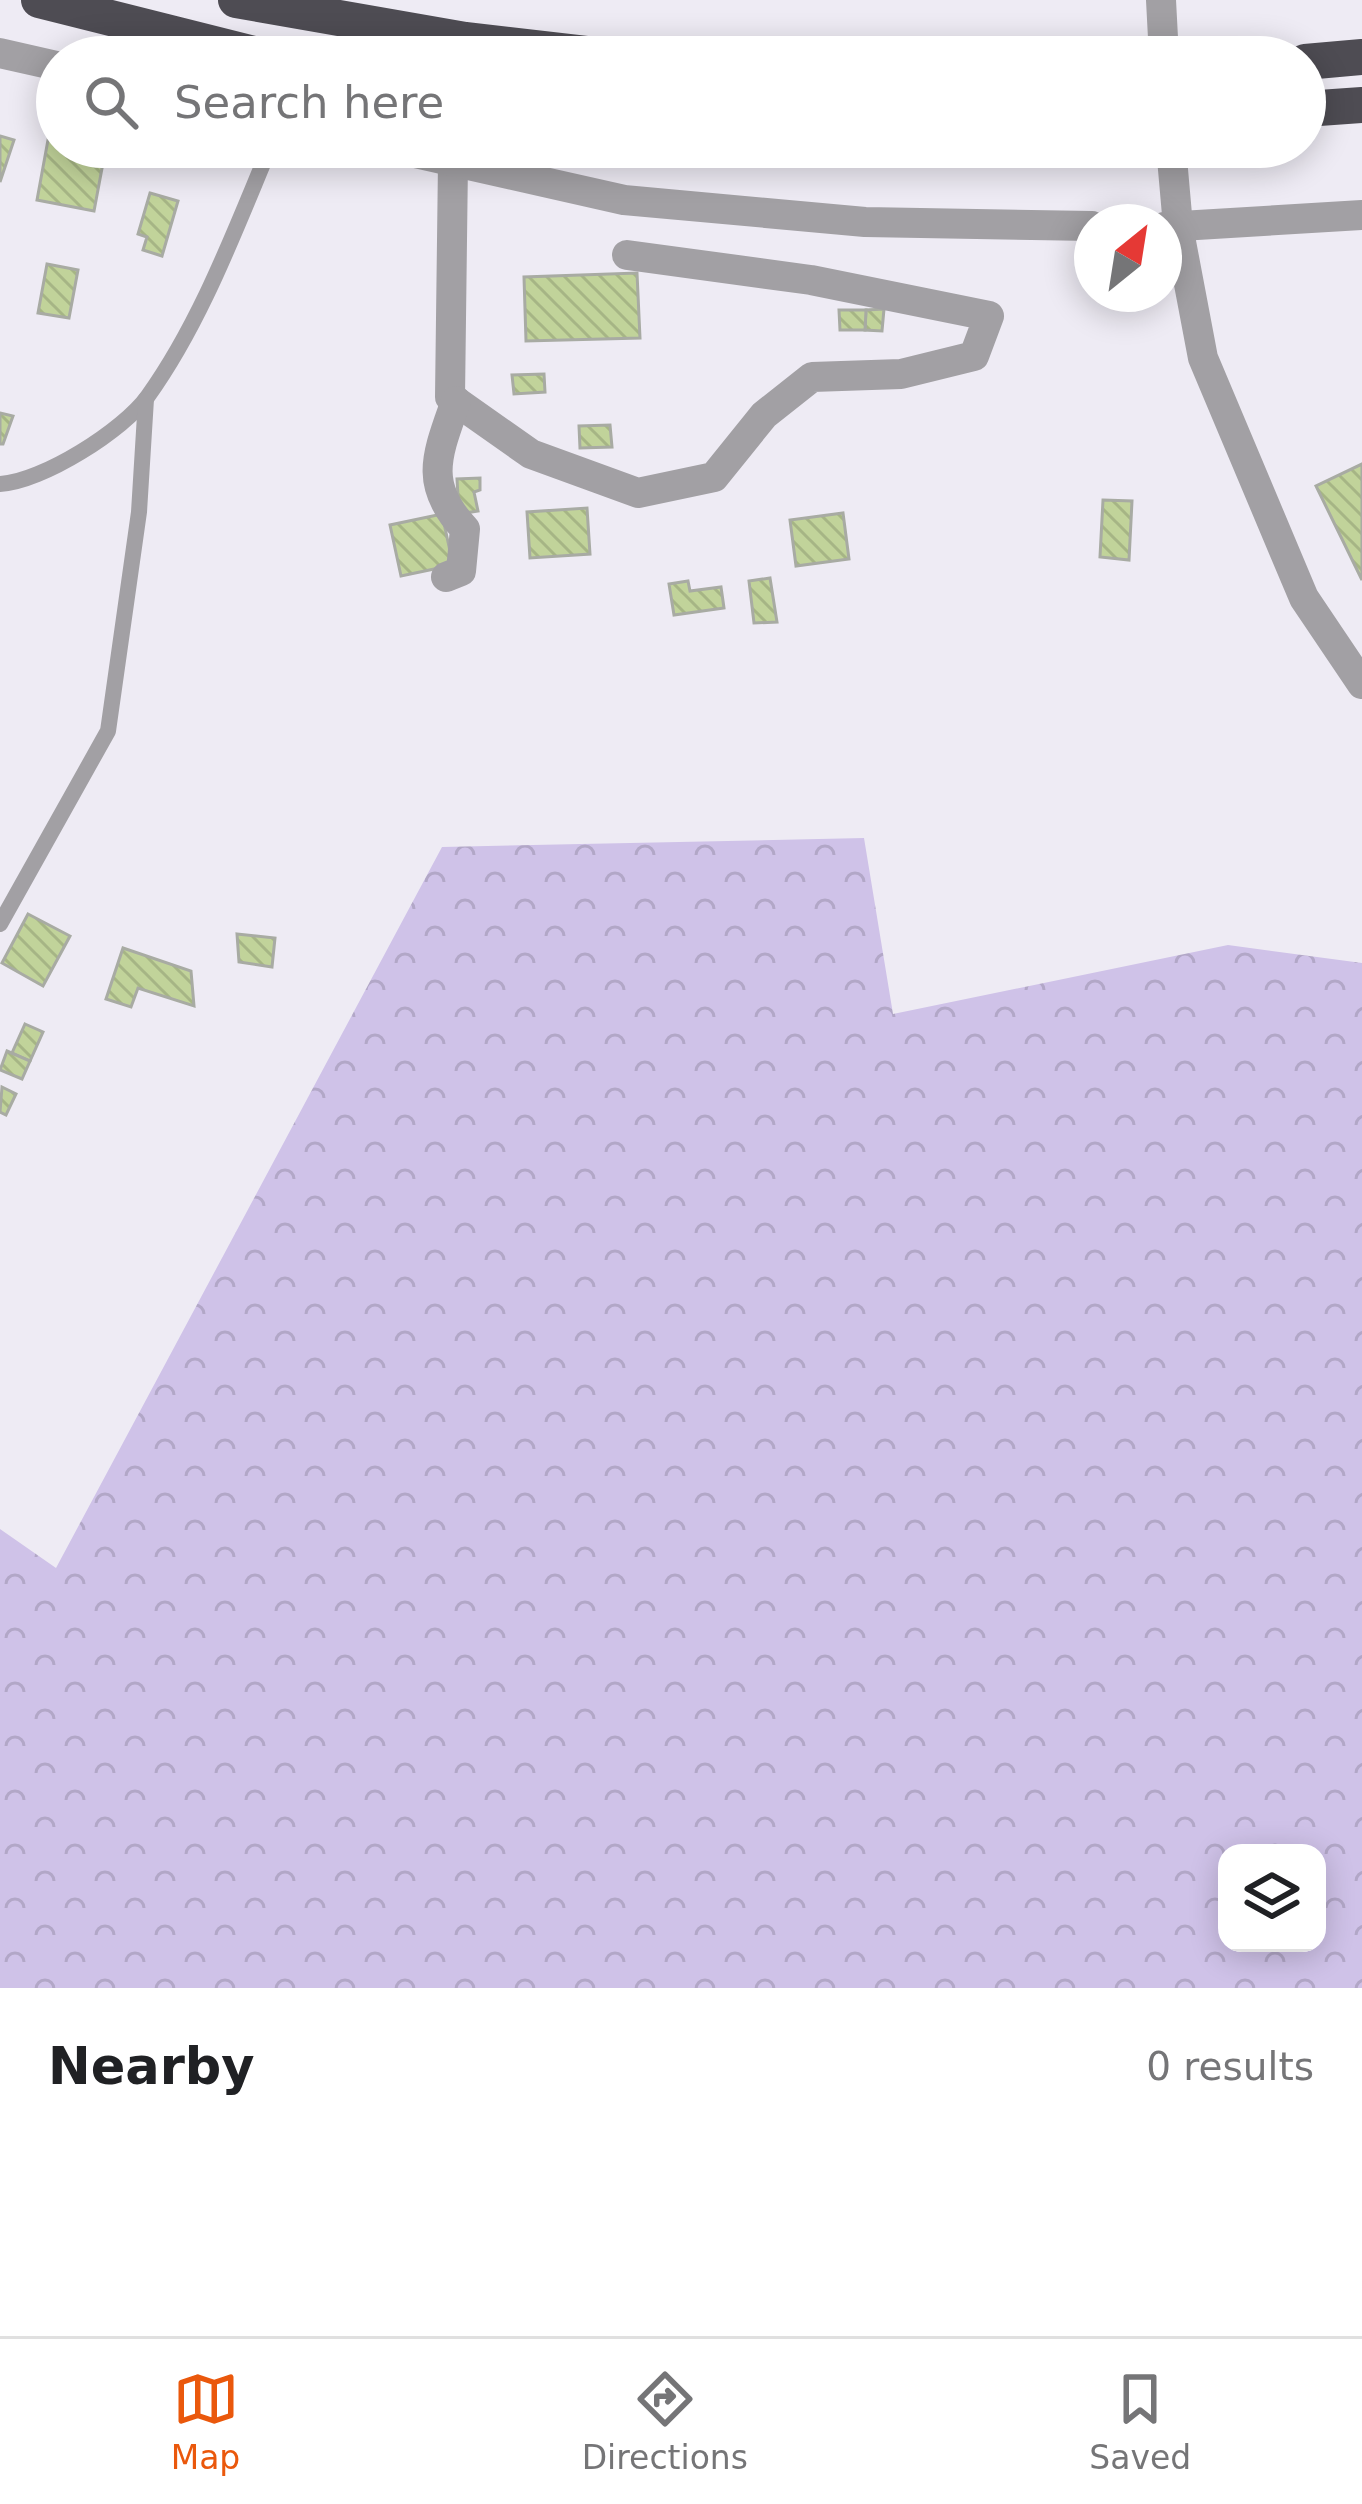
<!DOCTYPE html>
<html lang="en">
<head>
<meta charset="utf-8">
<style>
  body { margin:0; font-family:"DejaVu Sans",sans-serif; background:#f2f2f2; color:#202124 }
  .controls { position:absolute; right:36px; bottom:36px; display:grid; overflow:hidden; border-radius:24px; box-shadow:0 6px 30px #0003 }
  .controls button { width:108px; height:108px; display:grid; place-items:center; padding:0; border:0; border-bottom:3px solid #e0e0e0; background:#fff; color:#202124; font:60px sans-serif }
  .compass { position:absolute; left:1074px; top:204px; width:108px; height:108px; border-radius:50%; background:#fff; box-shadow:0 6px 30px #0003; rotate:30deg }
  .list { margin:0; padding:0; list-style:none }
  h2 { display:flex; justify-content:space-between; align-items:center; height:156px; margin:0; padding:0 48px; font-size:51px }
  h2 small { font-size:39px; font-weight:400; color:#757577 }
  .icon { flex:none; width:66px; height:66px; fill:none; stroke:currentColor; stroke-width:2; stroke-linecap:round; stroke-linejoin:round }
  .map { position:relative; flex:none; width:1362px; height:1988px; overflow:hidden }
  .search { position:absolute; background:#fff; box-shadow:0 6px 30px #0003; left:36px; right:36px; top:36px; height:132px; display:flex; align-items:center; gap:30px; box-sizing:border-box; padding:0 42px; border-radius:66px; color:#757577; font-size:45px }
  .sheet { height:348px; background:#fff }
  nav { display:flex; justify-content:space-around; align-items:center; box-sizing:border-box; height:168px; border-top:3px solid #e0e0e0; background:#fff; font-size:33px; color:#757577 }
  nav a { display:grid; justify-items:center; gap:6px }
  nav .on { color:#ea580c }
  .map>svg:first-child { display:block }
</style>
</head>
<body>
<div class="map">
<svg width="1362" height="1988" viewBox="0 0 1362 1988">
  <defs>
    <pattern id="forest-crowns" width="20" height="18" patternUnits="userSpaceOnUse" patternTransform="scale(3)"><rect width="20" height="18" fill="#cfc2e8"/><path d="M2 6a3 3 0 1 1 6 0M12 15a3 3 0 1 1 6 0" fill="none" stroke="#b2a7c7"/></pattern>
    <pattern id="building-back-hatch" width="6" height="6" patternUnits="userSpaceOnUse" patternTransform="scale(3)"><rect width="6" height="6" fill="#c1d39a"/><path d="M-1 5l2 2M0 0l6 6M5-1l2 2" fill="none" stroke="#a6b585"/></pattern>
  </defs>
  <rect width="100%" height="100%" fill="#eeebf4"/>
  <path fill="url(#forest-crowns)" fill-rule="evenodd" d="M864 838 893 1014 1228 945 1362 963V1988H0V1529L56 1568 442 847ZM1227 1853H1317V1943H1227Z"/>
  <g fill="url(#building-back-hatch)" stroke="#a8aba3" stroke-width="3">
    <polygon points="50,129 57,130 57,147 106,147 94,211 37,200"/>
    <polygon points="0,136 14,140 0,182"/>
    <polygon points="150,193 178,201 162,256 143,250 147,237 138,234"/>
    <polygon points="47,264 78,270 69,318 38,313"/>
    <polygon points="637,273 640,338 526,341 524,277"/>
    <polygon points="884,309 882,331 865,330 866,310"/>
    <polygon points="839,310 866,310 865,330 840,330"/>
    <polygon points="544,374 545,392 514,394 512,375"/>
    <polygon points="0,413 13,416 3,444 0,444"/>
    <polygon points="610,425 612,447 580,448 579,426"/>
    <polygon points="1362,464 1362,580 1316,486"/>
    <polygon points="480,478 480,490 474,492 478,511 459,514 457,479"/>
    <polygon points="1103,500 1132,501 1129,560 1100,557"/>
    <polygon points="587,508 590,554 530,558 527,512"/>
    <polygon points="843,513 849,559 796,566 790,520"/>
    <polygon points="442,514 453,565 401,576 390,525"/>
    <polygon points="770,578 777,622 754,623 749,581"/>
    <polygon points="688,581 690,591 721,587 724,608 674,615 669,584"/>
    <polygon points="28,914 70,936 43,986 2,963"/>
    <polygon points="237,934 275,938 272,967 239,962"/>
    <polygon points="123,948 191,971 194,1006 138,988 131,1007 106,999"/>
    <polygon points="25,1024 43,1032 30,1061 12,1053"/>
    <polygon points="7,1051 30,1061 22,1079 0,1070"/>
    <polygon points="2,1087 16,1094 6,1115 0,1112"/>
  </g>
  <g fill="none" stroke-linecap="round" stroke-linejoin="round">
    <g stroke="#a2a0a4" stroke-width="16">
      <path d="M0 484C42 482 124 430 148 396 201 322 235 230 270 147"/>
      <polyline points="0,924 108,731 139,512 146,399"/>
    </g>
    <g stroke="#a2a0a4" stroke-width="30">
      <polyline points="1161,0 1164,57"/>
      <polyline points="1171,147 1178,226 1203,358 1304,598 1362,684"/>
      <polyline points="453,162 450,397 531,454 638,493 714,477 764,415 812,377 901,374 974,356 989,316 811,280 627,255"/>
      <path d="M446 577 461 571 465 529C423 484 437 455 456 401"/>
    </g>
    <g stroke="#a2a0a4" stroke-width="30">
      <polyline points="0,53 57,66"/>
      <polyline points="389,147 624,200 865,222 1092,226"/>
      <polyline points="1164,227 1362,215"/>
    </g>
    <g stroke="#4e4c53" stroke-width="36">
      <polyline points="39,0 266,57"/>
      <polyline points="236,0 465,40 612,57"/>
      <polyline points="1305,62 1362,57"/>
      <polyline points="1305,109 1362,105"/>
    </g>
  </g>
</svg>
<div class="controls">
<button><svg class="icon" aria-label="layers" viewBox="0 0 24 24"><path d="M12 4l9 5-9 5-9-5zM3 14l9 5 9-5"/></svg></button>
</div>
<svg class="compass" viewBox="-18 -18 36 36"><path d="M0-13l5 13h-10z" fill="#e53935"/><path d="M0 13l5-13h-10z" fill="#757577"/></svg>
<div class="search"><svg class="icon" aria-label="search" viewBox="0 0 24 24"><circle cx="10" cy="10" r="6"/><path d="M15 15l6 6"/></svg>Search here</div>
</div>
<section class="sheet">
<h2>Nearby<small>0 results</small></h2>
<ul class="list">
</ul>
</section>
<nav>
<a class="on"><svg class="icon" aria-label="map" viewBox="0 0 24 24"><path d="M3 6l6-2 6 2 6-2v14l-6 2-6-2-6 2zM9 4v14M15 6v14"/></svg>Map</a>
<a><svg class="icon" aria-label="directions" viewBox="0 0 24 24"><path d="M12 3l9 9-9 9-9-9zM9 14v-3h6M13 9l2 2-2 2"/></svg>Directions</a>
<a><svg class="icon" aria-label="saved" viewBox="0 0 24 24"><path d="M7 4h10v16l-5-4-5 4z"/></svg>Saved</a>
</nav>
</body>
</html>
